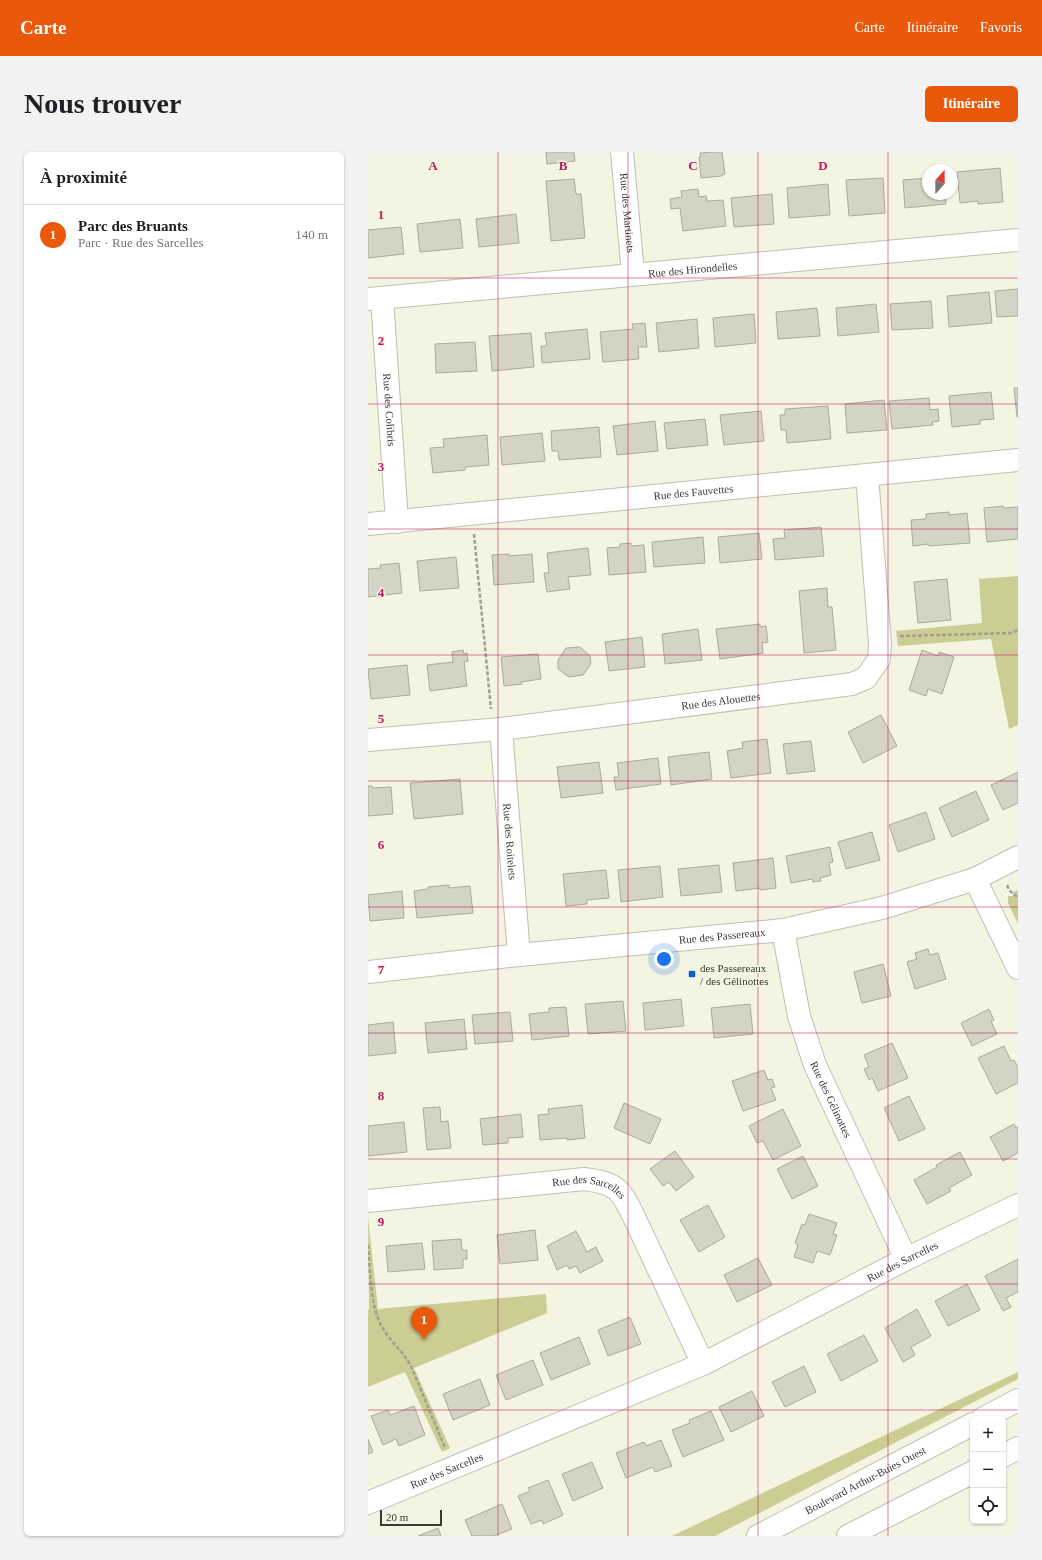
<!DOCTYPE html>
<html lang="fr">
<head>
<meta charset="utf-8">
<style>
  body { margin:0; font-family:Georgia,serif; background:#f2f2f2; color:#202124 }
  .controls { position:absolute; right:12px; bottom:12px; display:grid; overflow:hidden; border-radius:6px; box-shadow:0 1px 3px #0004 }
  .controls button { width:36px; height:36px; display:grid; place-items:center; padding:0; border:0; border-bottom:1px solid #e0e0e0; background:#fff; color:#202124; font:20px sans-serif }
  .compass { position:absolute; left:554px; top:12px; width:36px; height:36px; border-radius:50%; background:#fff; box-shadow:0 1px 3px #0004; rotate:21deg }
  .scale { position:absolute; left:12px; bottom:10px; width:62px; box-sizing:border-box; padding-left:4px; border:2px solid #3a3b34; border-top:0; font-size:11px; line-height:14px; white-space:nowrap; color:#3a3b34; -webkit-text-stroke:3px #f3f4e2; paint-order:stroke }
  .you { position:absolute; left:296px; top:807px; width:14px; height:14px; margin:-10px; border:3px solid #fff; border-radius:50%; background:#1a73e8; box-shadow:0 0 0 6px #1a73e833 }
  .badge { display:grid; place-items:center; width:26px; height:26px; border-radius:50%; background:#ea580c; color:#fff; font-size:13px; font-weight:700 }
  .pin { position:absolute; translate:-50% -33px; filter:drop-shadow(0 1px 2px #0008) }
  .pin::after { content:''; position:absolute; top:21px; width:14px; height:12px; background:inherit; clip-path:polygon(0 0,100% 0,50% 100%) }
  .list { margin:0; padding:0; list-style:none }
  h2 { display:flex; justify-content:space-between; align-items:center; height:52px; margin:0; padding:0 16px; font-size:17px }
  h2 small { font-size:13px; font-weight:400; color:#757577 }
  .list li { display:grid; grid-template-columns:26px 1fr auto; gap:12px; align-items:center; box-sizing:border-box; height:60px; padding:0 16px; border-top:1px solid #e0e0e0 }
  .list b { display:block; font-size:15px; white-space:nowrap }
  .list p { margin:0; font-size:13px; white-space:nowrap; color:#757577 }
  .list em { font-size:13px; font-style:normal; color:#757577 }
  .icon { flex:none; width:22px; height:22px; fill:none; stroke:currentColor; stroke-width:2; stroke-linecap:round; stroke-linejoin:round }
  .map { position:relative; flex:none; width:650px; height:1384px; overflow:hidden; border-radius:6px }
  header { display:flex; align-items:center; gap:24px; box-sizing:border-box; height:56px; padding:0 20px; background:#ea580c; color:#fff }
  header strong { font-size:19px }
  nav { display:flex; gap:22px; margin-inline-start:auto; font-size:14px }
  .intro { display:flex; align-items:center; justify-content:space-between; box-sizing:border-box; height:96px; padding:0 24px }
  h1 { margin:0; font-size:28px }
  .button { padding:10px 18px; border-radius:6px; background:#ea580c; color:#fff; font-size:14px; font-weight:700 }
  main { display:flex; gap:24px; padding:0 24px }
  aside { flex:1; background:#fff; border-radius:6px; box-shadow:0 1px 3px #0004 }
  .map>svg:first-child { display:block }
</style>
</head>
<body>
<header>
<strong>Carte</strong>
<nav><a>Carte</a><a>Itinéraire</a><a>Favoris</a></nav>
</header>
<div class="intro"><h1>Nous trouver</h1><a class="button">Itinéraire</a></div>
<main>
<aside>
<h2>À proximité<small></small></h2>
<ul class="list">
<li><span class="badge">1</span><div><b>Parc des Bruants</b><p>Parc · Rue des Sarcelles</p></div><em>140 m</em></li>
</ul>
</aside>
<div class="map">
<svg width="650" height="1384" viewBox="0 0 650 1384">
  <rect width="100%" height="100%" fill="#f3f4e2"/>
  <g fill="#cbcd93">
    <polygon points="650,424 650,573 641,577 623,487 530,494 528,479 614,471 611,427"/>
    <polygon points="650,738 650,772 640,751 640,744 645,744 645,740"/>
    <polygon points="0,1065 10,1157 178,1142 179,1161 46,1216 82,1296 74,1300 37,1220 0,1235 0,1158 1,1158"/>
    <polygon points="650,1220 650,1227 347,1384 304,1384"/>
  </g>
  <g fill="#d3d4c3" stroke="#a9aa99">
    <polygon points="178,0 206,0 207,9 179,12"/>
    <polygon points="345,0 354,0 357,22 354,23 354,24 333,26 331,5 333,5 332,1"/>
    <polygon points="632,16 635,50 610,52 610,49 592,51 589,20"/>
    <polygon points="515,26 517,61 481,64 478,28"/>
    <polygon points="560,26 560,42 577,42 578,52 537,56 535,28"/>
    <polygon points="206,27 208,42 213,42 217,86 183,89 178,29"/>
    <polygon points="460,32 462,63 421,66 419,36"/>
    <polygon points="330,37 331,45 338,44 339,49 355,48 358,74 315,79 312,56 303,57 302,47 314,45 313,39"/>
    <polygon points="404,42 406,72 366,75 363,46"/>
    <polygon points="148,62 151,91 111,95 108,67"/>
    <polygon points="92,67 95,96 52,100 49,72"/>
    <polygon points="33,75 36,102 0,106 0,78"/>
    <polygon points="650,137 650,164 629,165 627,139"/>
    <polygon points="621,140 624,171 581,175 579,144"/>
    <polygon points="563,149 565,176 524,178 522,152"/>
    <polygon points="508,152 511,180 470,184 468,156"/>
    <polygon points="449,156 452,184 410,187 408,160"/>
    <polygon points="386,162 388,191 347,195 345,166"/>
    <polygon points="329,167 331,196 291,200 288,171"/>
    <polygon points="277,171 279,195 270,195 271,207 235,210 232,180 265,177 264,172"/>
    <polygon points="219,177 222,207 174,211 173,194 179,194 177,181"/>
    <polygon points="163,181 166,215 124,219 121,184"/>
    <polygon points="107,190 109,219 68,221 67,192"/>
    <polygon points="646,236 650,236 650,265 649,265"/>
    <polygon points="623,240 626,267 612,268 612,272 584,275 581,244"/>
    <polygon points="561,246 562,258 570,257 571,269 564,270 565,273 524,277 521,249"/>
    <polygon points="516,248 519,278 479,281 477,252"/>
    <polygon points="460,254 463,287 419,291 418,278 413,278 412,263 417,263 417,257"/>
    <polygon points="393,259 396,289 356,293 352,263"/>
    <polygon points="337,267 340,293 299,297 296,271"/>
    <polygon points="287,269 290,299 249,303 245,274"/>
    <polygon points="231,275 233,305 191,308 190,299 184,299 183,279"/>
    <polygon points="174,281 177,309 134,313 132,285"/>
    <polygon points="119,283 121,313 97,315 97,318 65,321 62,296 76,295 75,287"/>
    <polygon points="635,354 635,356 650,355 650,387 619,390 616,356"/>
    <polygon points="581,360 581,363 599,361 602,391 561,394 560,392 545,394 543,368 558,367 558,362"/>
    <polygon points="453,375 456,404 407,408 405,387 417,386 416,378"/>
    <polygon points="391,381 394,407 352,411 350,385"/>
    <polygon points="335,385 337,411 286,415 284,390"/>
    <polygon points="263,391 263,394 276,393 278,420 241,423 239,396 252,395 252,392"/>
    <polygon points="220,396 223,423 200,425 202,437 179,440 176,421 181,421 179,401"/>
    <polygon points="141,402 141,404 164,402 166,430 126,433 124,403"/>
    <polygon points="88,405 91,436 52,439 49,409"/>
    <polygon points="31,411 34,441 0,445 0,417 13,416 12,413"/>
    <polygon points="579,427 583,468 550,471 546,430"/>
    <polygon points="459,436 460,455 464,455 468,498 436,501 431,439"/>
    <polygon points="392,472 392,475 398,474 400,490 394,491 395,501 352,507 348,477"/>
    <polygon points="330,477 334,508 297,512 294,482"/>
    <polygon points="274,485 277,515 241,519 237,490"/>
    <polygon points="212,495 222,504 223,512 215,523 201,525 190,517 190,508 198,496"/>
    <polygon points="95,498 96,502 99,501 100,509 96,510 99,534 62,539 59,513 85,510 84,500"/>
    <polygon points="554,498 570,504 571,500 586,505 574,542 560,537 558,544 541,538"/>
    <polygon points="170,502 173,527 153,530 154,532 136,534 133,505"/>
    <polygon points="39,513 42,543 3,547 0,517"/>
    <polygon points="513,563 529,594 495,611 480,580"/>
    <polygon points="399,587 403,621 363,626 359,599 375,596 374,590"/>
    <polygon points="443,589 447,619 419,622 415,592"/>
    <polygon points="341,600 344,627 303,633 300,605"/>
    <polygon points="290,606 293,632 248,638 246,625 251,625 249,611"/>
    <polygon points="231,610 235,641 193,646 189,615"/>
    <polygon points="650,620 650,651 635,658 623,633"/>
    <polygon points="92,627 95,662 46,667 42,631"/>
    <polygon points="0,634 4,634 5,636 23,635 25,662 0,664"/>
    <polygon points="608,639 621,668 584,685 571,656"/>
    <polygon points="558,660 567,687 530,700 521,673"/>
    <polygon points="504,680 512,708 478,717 470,690"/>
    <polygon points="462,695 465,710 461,711 463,723 452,726 453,729 445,730 444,727 423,731 418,704"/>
    <polygon points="405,706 408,736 392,738 392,736 368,739 365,711"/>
    <polygon points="351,713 354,740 313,744 310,717"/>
    <polygon points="292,714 295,745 253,750 250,718"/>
    <polygon points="238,718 241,746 219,748 219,752 198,754 195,722"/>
    <polygon points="81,733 81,736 102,734 105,761 49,766 46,739 60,737 60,735"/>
    <polygon points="34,739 36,766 2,769 0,743"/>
    <polygon points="560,797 562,803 570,801 578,827 547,837 539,810 549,807 547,801"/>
    <polygon points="515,812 523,844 494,851 486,820"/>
    <polygon points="313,847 316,874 277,878 275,851"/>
    <polygon points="255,849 258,879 220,882 217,852"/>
    <polygon points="382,852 385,882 346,886 343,856"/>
    <polygon points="198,855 201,884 164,888 161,862 181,860 181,856"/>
    <polygon points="621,857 626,868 623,869 629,882 604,894 593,871"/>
    <polygon points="142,860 145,889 107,892 104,863"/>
    <polygon points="96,867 99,897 60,901 57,871"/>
    <polygon points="25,870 28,901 0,904 0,873"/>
    <polygon points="524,891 540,926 510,939 504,926 501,928 496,917 501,915 496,903"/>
    <polygon points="636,894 643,909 646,908 650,915 650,931 628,942 610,906"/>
    <polygon points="396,918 400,928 404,927 407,935 403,936 408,948 375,959 364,929"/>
    <polygon points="541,944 557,977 531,989 516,956"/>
    <polygon points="256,951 293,967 282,992 246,976"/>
    <polygon points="214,953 217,986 199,988 199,986 172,988 170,963 181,962 180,957"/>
    <polygon points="72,955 73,970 80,969 83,996 59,998 55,956"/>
    <polygon points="415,957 433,994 405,1008 395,989 389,991 381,974"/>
    <polygon points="153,962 155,985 140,986 140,991 115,993 112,967"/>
    <polygon points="36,970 39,1000 0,1004 0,974"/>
    <polygon points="646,972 648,976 650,975 650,1001 635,1009 622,985"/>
    <polygon points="307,999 326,1025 308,1039 301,1030 295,1034 282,1017"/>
    <polygon points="592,1000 604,1023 581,1036 583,1039 559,1052 546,1028 569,1015 568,1013"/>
    <polygon points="435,1004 450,1034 424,1047 409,1017"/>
    <polygon points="340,1053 357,1085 331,1100 312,1068"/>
    <polygon points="441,1062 469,1071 465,1082 469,1083 462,1103 449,1099 445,1111 426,1105 430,1093 427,1091 434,1072 437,1073"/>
    <polygon points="167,1078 170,1108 132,1112 129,1083"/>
    <polygon points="208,1079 219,1100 228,1095 235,1109 212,1121 208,1114 201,1117 199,1113 189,1118 179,1094"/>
    <polygon points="93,1087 94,1098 99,1098 99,1107 95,1107 95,1116 66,1118 64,1089"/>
    <polygon points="54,1091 57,1117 20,1120 18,1094"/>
    <polygon points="390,1106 404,1133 369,1150 356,1123"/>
    <polygon points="650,1107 650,1140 638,1146 643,1155 635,1159 617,1124"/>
    <polygon points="599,1132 612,1158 580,1174 567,1149"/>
    <polygon points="549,1157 563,1184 543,1195 547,1203 535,1210 517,1176"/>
    <polygon points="262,1165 273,1192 240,1204 230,1178"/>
    <polygon points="496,1183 510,1209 473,1229 459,1202"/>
    <polygon points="211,1185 222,1212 183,1228 172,1201"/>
    <polygon points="165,1208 175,1233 138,1248 128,1223"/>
    <polygon points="436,1214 448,1240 417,1255 404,1230"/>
    <polygon points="112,1227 122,1253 85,1268 75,1242"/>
    <polygon points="384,1239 396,1264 363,1280 351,1255"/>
    <polygon points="46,1254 57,1283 31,1294 28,1287 15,1293 3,1264 20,1258 23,1263"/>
    <polygon points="343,1259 356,1288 315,1305 304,1278 322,1271 321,1268"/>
    <polygon points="0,1287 5,1300 0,1302"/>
    <polygon points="293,1288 304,1314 287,1320 285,1315 258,1326 248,1301 276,1290 278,1294"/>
    <polygon points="224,1310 235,1336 205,1349 194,1322"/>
    <polygon points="180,1328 195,1363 175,1372 174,1368 163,1372 150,1344 162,1339 160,1336"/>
    <polygon points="134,1352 144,1377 126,1384 104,1384 97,1368"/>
    <polygon points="70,1376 73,1384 50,1384"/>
  </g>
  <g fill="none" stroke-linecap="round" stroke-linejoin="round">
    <defs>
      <g id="minor">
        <path id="s1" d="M254 0 265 122"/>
        <path id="s2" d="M14 146 29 370"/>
        <path id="s3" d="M0 147 650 88"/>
        <path id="s4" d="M0 372 650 308"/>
        <path id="s5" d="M133 577 151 803"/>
        <path id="s6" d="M0 588 133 577 484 532 498 526 511 507 512 492 499 323"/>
        <polyline points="607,727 650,816"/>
        <path id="s7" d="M415 778 431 864 447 913 538 1107"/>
        <path id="s8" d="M0 820 151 803 415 778 514 756 607 727 650 705"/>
        <path id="s9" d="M0 1049 216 1027C250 1031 253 1038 267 1067L335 1212"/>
        <polyline points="614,1267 650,1248"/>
        <polyline points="635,1304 650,1296"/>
        <path id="s10" d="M0 1351 335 1212 538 1107 650 1053"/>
        <path id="s11" d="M390 1384 605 1272"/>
        <polyline points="480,1384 605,1320"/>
      </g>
    </defs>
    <use href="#minor" stroke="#bfc0af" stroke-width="24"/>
    <g stroke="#9fa093" stroke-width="2.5" stroke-dasharray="4 2" stroke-linecap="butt">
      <polyline points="106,382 123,557"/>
      <polyline points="532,484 644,481 650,478"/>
      <polyline points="639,733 641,738 650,746"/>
      <path d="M0 1093C2 1118 2 1154 14 1175 22 1189 35 1200 43 1214L77 1296"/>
    </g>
    <use href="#minor" stroke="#fff" stroke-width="22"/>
  </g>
  <path fill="none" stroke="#c2185b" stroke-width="1" stroke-opacity="0.55" d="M130 0V1384M260 0V1384M390 0V1384M520 0V1384M0 126H650M0 252H650M0 377H650M0 503H650M0 629H650M0 755H650M0 881H650M0 1007H650M0 1132H650M0 1258H650"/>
  <rect fill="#0562cb" stroke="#f3f4e2" stroke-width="1.5" x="320" y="818" width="8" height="8" rx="2"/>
  <g text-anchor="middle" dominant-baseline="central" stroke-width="3" stroke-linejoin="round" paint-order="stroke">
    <g font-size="11" fill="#3a3b34" stroke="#f3f4e2">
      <text stroke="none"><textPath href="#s1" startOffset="61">Rue des Martinets</textPath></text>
      <text stroke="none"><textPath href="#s3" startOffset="326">Rue des Hirondelles</textPath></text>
      <text stroke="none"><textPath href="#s2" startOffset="112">Rue des Colibris</textPath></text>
      <text stroke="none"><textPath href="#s4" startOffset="327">Rue des Fauvettes</textPath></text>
      <text stroke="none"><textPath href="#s6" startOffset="355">Rue des Alouettes</textPath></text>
      <text stroke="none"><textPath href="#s5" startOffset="113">Rue des Roitelets</textPath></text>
      <text stroke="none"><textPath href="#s8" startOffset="356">Rue des Passereaux</textPath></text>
      <text stroke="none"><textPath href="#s7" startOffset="177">Rue des Gélinottes</textPath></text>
      <text stroke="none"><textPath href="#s9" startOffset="224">Rue des Sarcelles</textPath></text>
      <text stroke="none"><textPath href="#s10" startOffset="587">Rue des Sarcelles</textPath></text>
      <text stroke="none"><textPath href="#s10" startOffset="85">Rue des Sarcelles</textPath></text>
      <text stroke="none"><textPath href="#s11" startOffset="121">Boulevard Arthur-Buies Ouest</textPath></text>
    </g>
    <g font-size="11" fill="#3a3b34" stroke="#f3f4e2" text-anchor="start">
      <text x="332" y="816">des Passereaux<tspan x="332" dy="13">/ des Gélinottes</tspan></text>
    </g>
  </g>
  <g font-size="13" text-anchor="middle" font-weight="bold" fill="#c2185b" stroke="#f3f4e2" stroke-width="3" stroke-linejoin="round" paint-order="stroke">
    <text x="65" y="18">A</text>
    <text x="195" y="18">B</text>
    <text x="325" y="18">C</text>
    <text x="455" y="18">D</text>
    <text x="13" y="67">1</text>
    <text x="13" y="193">2</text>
    <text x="13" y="319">3</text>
    <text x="13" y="445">4</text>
    <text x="13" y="571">5</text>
    <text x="13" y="697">6</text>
    <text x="13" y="822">7</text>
    <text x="13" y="948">8</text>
    <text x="13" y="1074">9</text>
  </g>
</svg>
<div class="controls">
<button>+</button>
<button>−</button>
<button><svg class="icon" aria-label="locate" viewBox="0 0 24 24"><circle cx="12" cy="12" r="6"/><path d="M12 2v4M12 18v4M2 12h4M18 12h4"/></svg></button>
</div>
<svg class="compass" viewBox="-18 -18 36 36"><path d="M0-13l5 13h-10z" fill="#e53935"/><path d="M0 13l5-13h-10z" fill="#757577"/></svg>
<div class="scale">20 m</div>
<div class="you"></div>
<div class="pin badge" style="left:56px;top:1188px">1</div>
</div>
</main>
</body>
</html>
